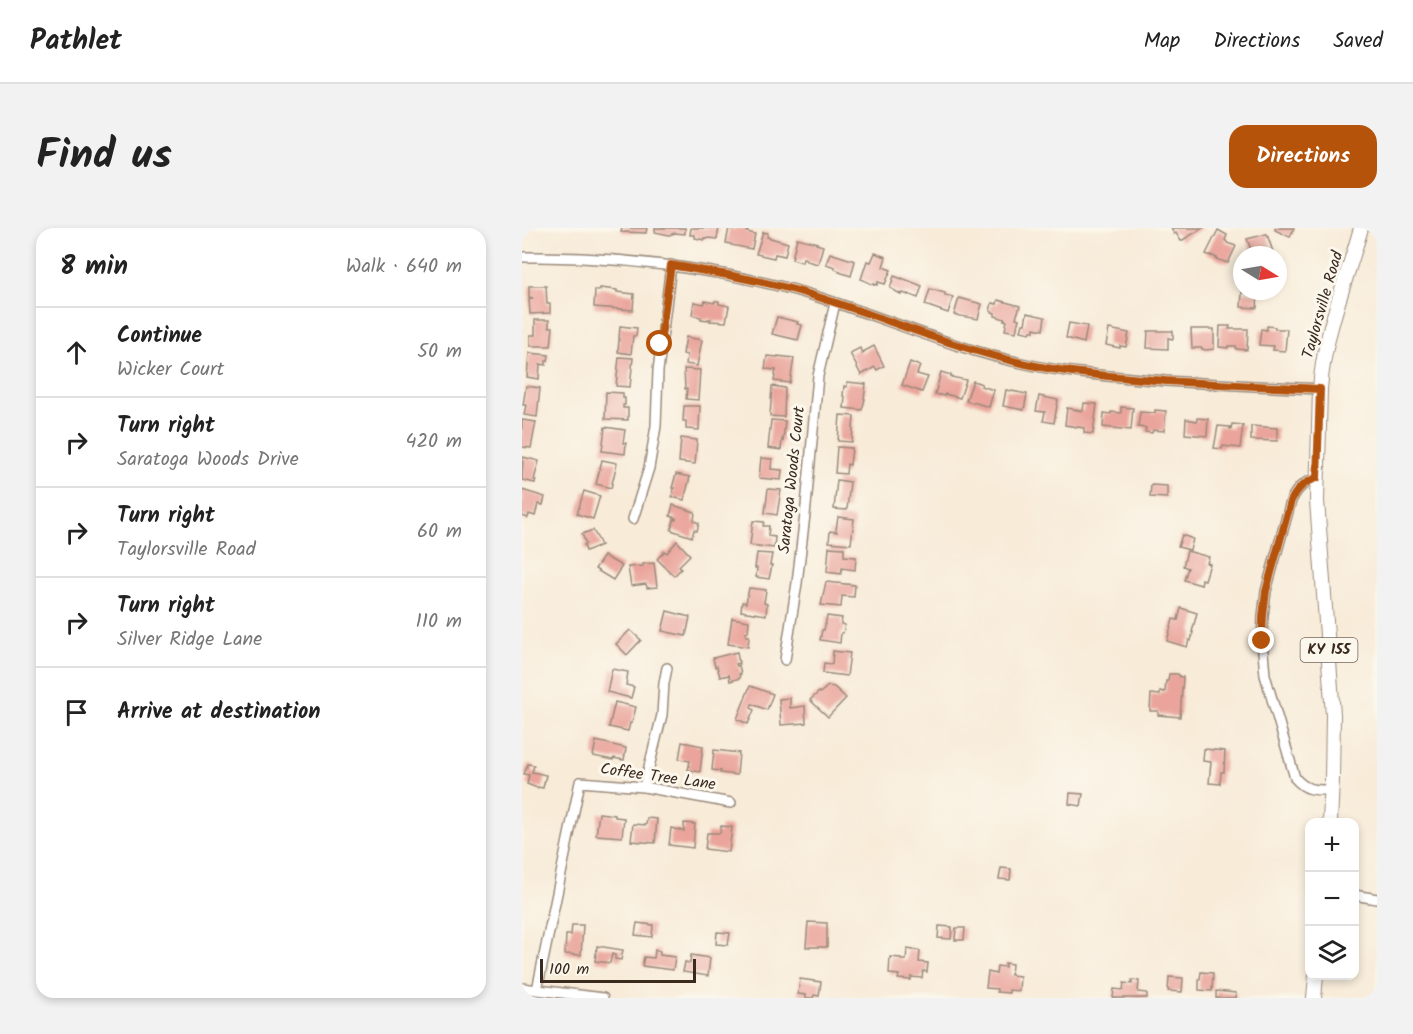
<!DOCTYPE html>
<html lang="en">
<head>
<meta charset="utf-8">
<style>
  body { margin:0; font-family:Kalam,sans-serif; background:#f2f2f2; color:#222 }
  .controls { position:absolute; right:18px; bottom:18px; display:grid; overflow:hidden; border-radius:12px; box-shadow:0 3px 9px #0003 }
  .controls button { width:54px; height:54px; display:grid; place-items:center; padding:0; border:0; border-bottom:2px solid #e0e0e0; background:#fff; color:#222; font:30px sans-serif }
  .compass { position:absolute; left:711px; top:18px; width:54px; height:54px; border-radius:50%; background:#fff; box-shadow:0 3px 9px #0003; rotate:101deg }
  .scale { position:absolute; left:18px; bottom:15px; width:156px; box-sizing:border-box; padding-left:6px; border:3px solid #3b2a1e; border-top:0; font-size:16px; line-height:21px; white-space:nowrap; color:#3b2a1e; -webkit-text-stroke:4px #fbf7ec; paint-order:stroke }
  .stop { position:absolute; width:18px; height:18px; margin:-14px; border:4px solid #b45309; border-radius:50%; background:#fff }
  .stop.end { background:#b45309; border-color:#fff; box-shadow:0 2px 6px #0008 }
  .list { margin:0; padding:0; list-style:none }
  h2 { display:flex; justify-content:space-between; align-items:center; height:78px; margin:0; padding:0 24px; font-size:26px }
  h2 small { font-size:20px; font-weight:400; color:#767676 }
  .list li { display:grid; grid-template-columns:39px 1fr auto; gap:18px; align-items:center; box-sizing:border-box; height:90px; padding:0 24px; border-top:2px solid #e0e0e0 }
  .list b { display:block; font-size:22px; white-space:nowrap }
  .list p { margin:0; font-size:20px; white-space:nowrap; color:#767676 }
  .list em { font-size:20px; font-style:normal; color:#767676 }
  .icon { flex:none; width:33px; height:33px; fill:none; stroke:currentColor; stroke-width:2; stroke-linecap:round; stroke-linejoin:round }
  .map { position:relative; flex:none; width:855px; height:770px; overflow:hidden; border-radius:18px }
  header { display:flex; align-items:center; gap:36px; box-sizing:border-box; height:84px; padding:0 30px; background:#fff; border-bottom:2px solid #e0e0e0 }
  header strong { font-size:28px }
  nav { display:flex; gap:33px; margin-inline-start:auto; font-size:21px }
  .intro { display:flex; align-items:center; justify-content:space-between; box-sizing:border-box; height:144px; padding:0 36px }
  h1 { margin:0; font-size:42px }
  .button { padding:15px 27px; border-radius:18px; background:#b45309; color:#fff; font-size:21px; font-weight:700 }
  main { display:flex; gap:36px; padding:0 36px }
  aside { flex:1; background:#fff; border-radius:18px; box-shadow:0 3px 9px #0003 }
  .map>svg:first-child { display:block }
</style>
</head>
<body>
<header>
<strong>Pathlet</strong>
<nav><a>Map</a><a>Directions</a><a>Saved</a></nav>
</header>
<div class="intro"><h1>Find us</h1><a class="button">Directions</a></div>
<main>
<aside>
<h2>8 min<small>Walk · 640 m</small></h2>
<ul class="list">
<li><svg class="icon" aria-label="ahead" viewBox="0 0 24 24"><path d="M12 20V5M6 11l6-6 6 6"/></svg><div><b>Continue</b><p>Wicker Court</p></div><em>50 m</em></li>
<li><svg class="icon" aria-label="right" viewBox="0 0 24 24"><path d="M7 20v-9h11M14 6l5 5-5 5"/></svg><div><b>Turn right</b><p>Saratoga Woods Drive</p></div><em>420 m</em></li>
<li><svg class="icon" aria-label="right" viewBox="0 0 24 24"><path d="M7 20v-9h11M14 6l5 5-5 5"/></svg><div><b>Turn right</b><p>Taylorsville Road</p></div><em>60 m</em></li>
<li><svg class="icon" aria-label="right" viewBox="0 0 24 24"><path d="M7 20v-9h11M14 6l5 5-5 5"/></svg><div><b>Turn right</b><p>Silver Ridge Lane</p></div><em>110 m</em></li>
<li><svg class="icon" aria-label="arrive" viewBox="0 0 24 24"><path d="M6 21V4h12l-3 4 3 4H6"/></svg><div><b>Arrive at destination</b></div></li>
</ul>
</aside>
<div class="map">
<svg width="855" height="770" viewBox="0 0 855 770">
  <rect width="100%" height="100%" fill="#fbf7ec"/>
  <filter id="ink" filterUnits="userSpaceOnUse"><feTurbulence type="fractalNoise" baseFrequency=".0167" numOctaves="2"/><feDisplacementMap in="SourceGraphic" scale="12" xChannelSelector="R" yChannelSelector="G"/><feConvolveMatrix kernelMatrix="1 2 1 2 8 2 1 2 1" color-interpolation-filters="sRGB"/></filter>
  <filter id="wash" filterUnits="userSpaceOnUse"><feTurbulence type="fractalNoise" baseFrequency=".008" numOctaves="4" result="noise"/><feDisplacementMap in="SourceGraphic" scale="24" xChannelSelector="R" yChannelSelector="G"/><feGaussianBlur stdDeviation="1.35" result="paint"/><feColorMatrix in="noise" values="0 0 0 0 0 0 0 0 0 0 0 0 0 0 0 0 0 1.4 0 .05"/><feComposite in="paint" operator="in"/></filter>
  <g filter="url(#wash)">
    <rect width="100%" height="100%" fill="#f8ebd8"/>
    <g id="blocks">
      <g fill="#eaa49b">
        <polygon points="100,0 125,0 124,5 99,4"/>
        <polygon points="133,0 163,0 163,6 153,5 147,7 133,4"/>
        <polygon points="169,0 197,0 195,11 186,10 185,11 182,10 182,12 173,10 173,7 168,7"/>
        <polygon points="207,0 213,2 213,0 226,0 225,4 233,6 230,21 209,17 209,16 204,15"/>
        <polygon points="649,0 681,0 659,13 654,5 652,6"/>
        <polygon points="753,0 772,0 768,9 753,2"/>
        <polygon points="696,2 705,7 703,12 705,14 705,15 714,18 706,35 694,31 695,30 689,27 689,28 684,26"/>
        <polygon points="241,4 246,5 245,9 266,15 263,28 253,26 252,30 234,26"/>
        <polygon points="745,6 751,24 742,27 731,27 725,11"/>
        <polygon points="275,10 295,15 294,16 301,18 296,36 285,33 285,31 281,30 280,34 270,31"/>
        <polygon points="308,25 333,33 329,48 317,44 318,43 313,41 313,39 304,36"/>
        <polygon points="353,25 364,29 361,39 369,42 363,56 356,54 355,57 352,56 352,57 339,51 345,33 349,34"/>
        <polygon points="372,48 380,51 380,50 400,58 396,70 386,66 386,67 381,65 380,67 368,60"/>
        <polygon points="7,58 24,58 25,76 28,76 28,85 8,86 7,71 10,70 7,69"/>
        <polygon points="78,60 95,62 95,64 112,66 111,82 72,79 73,62 78,62"/>
        <polygon points="408,61 423,65 423,67 431,69 426,85 403,77"/>
        <polygon points="720,64 736,65 735,80 719,79"/>
        <polygon points="437,70 460,76 456,91 432,87"/>
        <polygon points="476,72 498,78 494,90 497,91 494,104 483,102 485,93 482,92 483,91 473,88 473,85 468,83 470,75 475,76"/>
        <polygon points="183,73 192,75 193,73 197,73 197,76 207,78 204,94 188,93 189,91 186,91 186,92 179,91 179,89 170,87 172,74 182,76"/>
        <polygon points="505,85 523,89 521,102 512,100 512,103 509,103 508,105 499,103 501,96 503,96"/>
        <polygon points="255,89 276,94 275,96 280,97 276,112 250,106"/>
        <polygon points="13,92 27,92 27,99 31,99 29,118 8,118 8,107 13,107"/>
        <polygon points="547,95 565,98 562,115 544,110"/>
        <polygon points="98,98 115,100 114,108 111,108 109,126 96,124"/>
        <polygon points="698,98 708,98 707,101 726,101 725,122 714,121 714,118 706,118 706,120 697,119"/>
        <polygon points="745,98 753,99 753,101 765,101 763,123 751,122 752,118 737,117 739,101 745,102"/>
        <polygon points="587,101 607,105 604,119 598,118 598,120 584,117"/>
        <polygon points="669,101 692,101 692,121 684,122 680,121 680,120 670,120"/>
        <polygon points="626,103 651,103 651,111 646,110 646,121 625,120"/>
        <polygon points="164,109 180,112 175,138 164,136 165,127 161,126"/>
        <polygon points="352,118 362,138 355,142 353,139 339,147 328,125 338,120 340,126 342,125 341,124"/>
        <polygon points="7,125 27,127 26,133 24,133 24,137 18,136 17,151 5,149"/>
        <polygon points="245,128 256,129 256,128 272,130 268,155 252,153 254,142 243,141"/>
        <polygon points="97,129 111,130 108,159 94,158"/>
        <polygon points="388,134 398,138 395,146 406,149 400,164 380,157"/>
        <polygon points="162,141 178,142 176,172 164,171 165,161 163,161"/>
        <polygon points="419,144 429,147 429,149 444,152 438,170 423,166 422,168 413,166"/>
        <polygon points="451,153 460,156 459,158 472,162 467,179 451,174 451,175 444,173"/>
        <polygon points="325,154 344,156 342,171 343,171 340,182 322,180 323,169 321,168 322,158 325,159"/>
        <polygon points="4,158 18,160 15,189 2,187 4,177 1,177"/>
        <polygon points="250,158 263,160 262,189 248,188"/>
        <polygon points="484,162 505,166 502,182 481,178"/>
        <polygon points="84,164 101,165 101,170 103,170 103,177 101,177 101,180 106,180 106,192 83,191"/>
        <polygon points="517,168 536,172 532,195 521,193 523,184 514,183"/>
        <polygon points="562,175 575,176 571,206 562,205 562,200 543,197 545,180 561,183"/>
        <polygon points="162,178 178,178 177,202 164,201 164,193 161,193"/>
        <polygon points="599,179 611,180 609,202 581,199 582,185 589,186 589,184 599,185"/>
        <polygon points="633,182 644,183 642,203 631,202 630,205 623,204 624,200 616,199 618,184 633,185"/>
        <polygon points="318,187 332,188 330,214 316,213"/>
        <polygon points="675,190 686,191 685,208 663,206 664,191 675,193"/>
        <polygon points="0,192 14,194 9,220 0,219"/>
        <polygon points="249,192 263,193 261,213 260,212 259,222 246,220"/>
        <polygon points="710,196 721,197 718,220 701,218 700,221 692,220 696,198 708,199 708,201 709,201"/>
        <polygon points="729,198 755,200 755,213 729,212"/>
        <polygon points="83,199 103,202 101,215 104,215 103,226 80,223"/>
        <polygon points="159,210 175,212 173,236 157,234"/>
        <polygon points="315,219 330,220 328,237 325,236 324,246 313,245"/>
        <polygon points="1,229 17,233 12,252 14,252 13,255 0,252"/>
        <polygon points="239,230 250,231 249,241 260,242 259,252 237,250"/>
        <polygon points="80,232 95,235 89,260 74,256"/>
        <polygon points="154,246 168,249 162,272 150,269 152,260 150,260"/>
        <polygon points="315,252 328,254 325,282 312,281"/>
        <polygon points="629,257 645,258 645,270 628,269"/>
        <polygon points="246,261 259,262 255,287 243,285"/>
        <polygon points="0,262 23,269 21,277 16,276 13,288 7,286 6,290 0,288"/>
        <polygon points="62,263 78,268 71,291 55,286"/>
        <polygon points="151,277 173,284 172,293 177,295 175,303 172,302 170,309 149,302 152,291 154,292 154,290 148,288"/>
        <polygon points="316,289 332,291 329,316 307,314 308,303 315,304 314,302"/>
        <polygon points="231,293 242,294 241,298 247,298 246,308 253,309 252,320 228,317"/>
        <polygon points="71,302 79,317 64,323 62,317 64,316 60,306"/>
        <polygon points="660,307 671,311 668,322 656,319"/>
        <polygon points="155,313 168,327 157,338 159,341 152,348 135,331 143,323 145,325"/>
        <polygon points="307,319 322,320 322,328 334,329 333,342 320,340 319,346 305,344"/>
        <polygon points="665,323 687,329 685,335 688,336 683,352 680,351 679,357 662,352 666,340 661,338"/>
        <polygon points="235,325 250,326 248,337 250,337 247,351 234,349 235,340 233,340"/>
        <polygon points="82,328 100,338 91,352 73,341"/>
        <polygon points="132,335 135,359 125,360 124,356 109,358 106,339 121,338 121,336"/>
        <polygon points="304,354 333,357 332,369 320,368 319,379 299,377"/>
        <polygon points="227,360 244,362 242,375 245,376 244,387 219,383 220,374 224,375"/>
        <polygon points="659,380 675,385 670,404 671,404 669,413 667,412 665,419 645,413 651,391 656,392"/>
        <polygon points="145,383 168,389 164,408 140,403"/>
        <polygon points="305,388 320,390 319,396 323,397 321,405 319,405 318,415 298,412 300,402 302,402"/>
        <polygon points="210,390 227,393 226,404 224,404 224,408 227,408 226,419 206,416"/>
        <polygon points="108,402 119,412 105,427 94,416"/>
        <polygon points="311,423 328,425 325,448 301,445 302,435 310,436"/>
        <polygon points="215,424 217,435 214,436 215,438 217,437 219,446 217,446 218,450 208,453 207,447 198,449 195,438 193,439 191,430"/>
        <polygon points="90,441 106,444 104,457 112,459 109,470 85,464"/>
        <polygon points="647,446 656,446 658,449 661,449 658,489 636,487 636,483 628,483 629,466 638,467 638,463 643,464 644,453 646,453"/>
        <polygon points="228,458 251,466 245,482 230,476 229,480 232,482 226,496 215,491"/>
        <polygon points="306,458 312,459 324,470 306,489 288,472 297,464 298,465"/>
        <polygon points="268,470 268,480 283,478 284,495 259,497 257,471"/>
        <polygon points="93,474 114,479 110,495 108,495 106,503 87,499"/>
        <polygon points="74,513 104,520 102,532 92,530 91,532 71,528"/>
        <polygon points="160,514 181,518 178,544 166,542 168,533 157,531"/>
        <polygon points="682,521 703,523 702,544 699,544 698,556 687,555 689,534 681,533"/>
        <polygon points="192,522 217,525 215,547 198,545 199,543 190,542"/>
        <polygon points="6,536 12,537 10,544 24,547 21,560 15,559 15,560 5,556 7,547 2,546"/>
        <polygon points="548,565 561,566 559,578 547,576"/>
        <polygon points="77,585 93,587 93,589 102,590 100,609 74,607"/>
        <polygon points="125,590 135,591 133,615 109,613 111,596 124,597"/>
        <polygon points="162,595 173,596 171,620 147,617 149,600 162,603"/>
        <polygon points="199,598 210,599 207,624 183,621 185,605 198,605"/>
        <polygon points="479,640 489,641 488,652 477,651"/>
        <polygon points="286,694 305,695 305,719 284,719"/>
        <polygon points="115,695 131,697 130,709 113,707"/>
        <polygon points="50,697 61,697 59,727 43,726 44,707 49,707"/>
        <polygon points="417,698 430,699 429,711 416,710"/>
        <polygon points="434,700 443,700 442,712 433,712"/>
        <polygon points="195,704 208,705 206,717 194,716"/>
        <polygon points="75,718 101,722 99,732 93,731 93,727 90,726 88,735 73,733"/>
        <polygon points="385,721 398,723 397,734 406,735 405,744 401,743 400,750 389,749 389,752 376,751 377,747 367,746 368,729 379,730 379,732 384,732"/>
        <polygon points="133,722 138,723 138,727 153,729 151,742 120,738 122,729 132,730"/>
        <polygon points="169,727 188,730 186,748 161,744 163,734 168,735"/>
        <polygon points="483,735 490,736 489,747 498,748 497,763 487,762 487,765 475,764 475,761 464,760 466,744 474,746 475,738 483,739"/>
        <polygon points="679,744 691,745 690,763 677,762 677,751 678,751"/>
        <polygon points="647,749 661,750 660,764 646,763"/>
        <polygon points="278,751 299,754 297,768 292,767 291,770 284,770 284,767 276,766"/>
        <polygon points="610,752 617,753 616,764 625,765 625,770 591,770 592,761 601,762 602,755 610,756"/>
        <polygon points="694,763 714,765 714,770 694,770"/>
      </g>
    </g>
  </g>
  <g filter="url(#ink)">
    <use href="#blocks" fill-opacity="0" stroke="#9a8a7b" stroke-width="1.5"/>
    <g fill="none" stroke-linecap="round" stroke-linejoin="round">
      <defs>
        <g id="minor">
          <path d="M0 29C64 28 127 33 190 44 221 50 253 56 283 65 357 87 428 120 504 136 550 146 597 149 644 153 695 156 747 159 798 161"/>
          <path d="M795 250C782 254 775 260 769 273L744 363 741 388 740 413 743 447 773 550C784 563 793 562 810 562"/>
          <polyline points="111,291 127,240 134,198 136,143 149,37"/>
          <polyline points="263,432 275,355 284,278 296,148 313,75"/>
          <polyline points="122,559 140,487 142,455 145,440"/>
          <polyline points="832,667 855,671"/>
          <polyline points="0,760 81,770"/>
          <polyline points="15,762 58,554 122,559 209,575"/>
        </g>
        <g id="primary">
          <path d="M808 594 810 552 811 487 795 273 798 161C802 105 824 54 839 0"/>
          <polyline points="792,770 794,748"/>
        </g>
      </defs>
      <use href="#minor" stroke="#9a8a7b" stroke-width="12"/>
      <use href="#primary" stroke="#9a8a7b" stroke-width="16"/>
      <use href="#minor" stroke="#fff" stroke-width="9"/>
      <use href="#primary" stroke="#fff" stroke-width="14"/>
    </g>
  </g>
  <g fill="none" stroke-linecap="round" stroke-linejoin="round" filter="url(#ink)">
    <path stroke="#b45309" stroke-width="8" d="M138 116 149 37C194 45 239 52 283 65 357 87 428 119 504 136 550 146 597 149 644 153 695 156 747 159 798 161L795 250C782 254 775 261 769 273L744 363 741 388 740 413"/>
  </g>
  <g text-anchor="middle" dominant-baseline="central" stroke-width="6" stroke-linejoin="round" paint-order="stroke">
    <rect fill="#fbf7ec" stroke="#75685c" stroke-width="1.5" x="778.5" y="410" width="57" height="24" rx="4.5"/>
    <g font-size="15" font-weight="bold" fill="#3b2a1e">
      <text x="807" y="422">KY 155</text>
    </g>
    <g font-size="16" fill="#3b2a1e" stroke="#fbf7ec">
      <text transform="translate(801 77) rotate(-74)">Taylorsville Road</text>
      <text transform="translate(270 252) rotate(-84)">Saratoga Woods Court</text>
      <text transform="translate(136 549) rotate(8)">Coffee Tree Lane</text>
    </g>
  </g>
</svg>
<div class="controls">
<button>+</button>
<button>−</button>
<button><svg class="icon" aria-label="layers" viewBox="0 0 24 24"><path d="M12 4l9 5-9 5-9-5zM3 14l9 5 9-5"/></svg></button>
</div>
<svg class="compass" viewBox="-18 -18 36 36"><path d="M0-13l5 13h-10z" fill="#e53935"/><path d="M0 13l5-13h-10z" fill="#767676"/></svg>
<div class="scale">100 m</div>
<div class="stop" style="left:138px;top:116px"></div>
<div class="stop end" style="left:740px;top:413px"></div>
</div>
</main>
</body>
</html>
